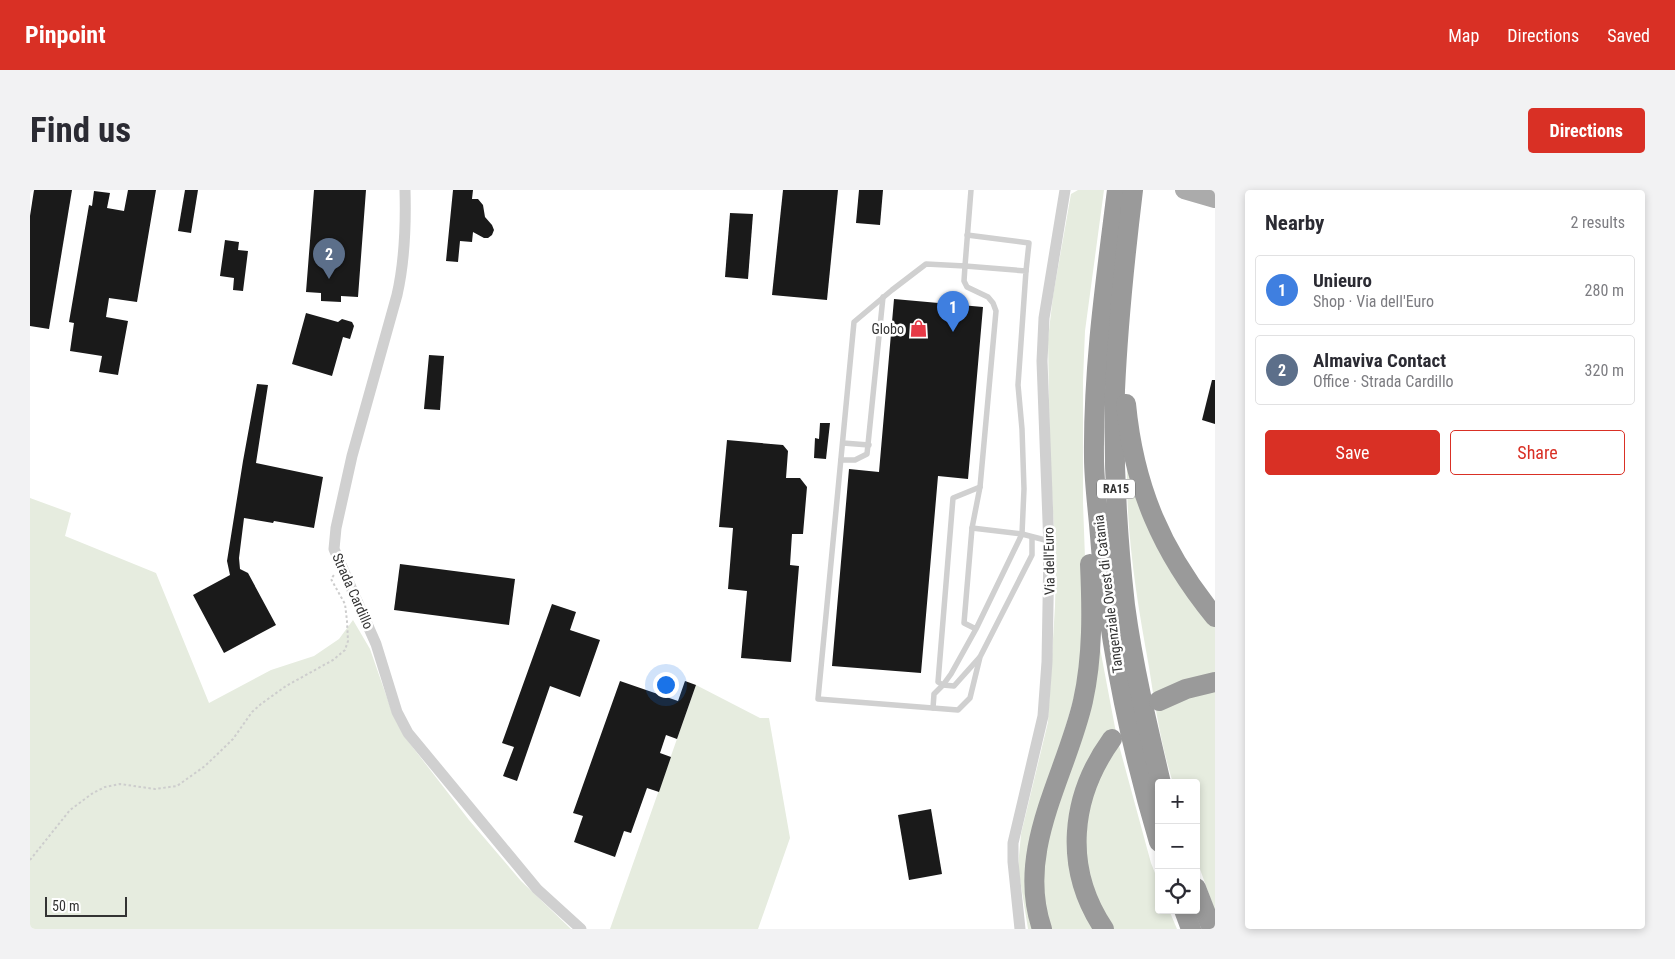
<!DOCTYPE html>
<html lang="en">
<head>
<meta charset="utf-8">
<style>
  body { margin:0; font-family:"Roboto Condensed",sans-serif; background:#f2f2f3; color:#2b2b33 }
  .controls { position:absolute; right:15px; bottom:15px; display:grid; overflow:hidden; border-radius:5px; box-shadow:0 2px 8px #0003 }
  .controls button { width:45px; height:45px; display:grid; place-items:center; padding:0; border:0; border-bottom:1px solid #e1e1e2; background:#fff; color:#2b2b33; font:25px sans-serif }
  .scale { position:absolute; left:15px; bottom:12px; width:82px; box-sizing:border-box; padding-left:5px; border:2px solid #333; border-top:0; font-size:14px; line-height:18px; white-space:nowrap; color:#333; -webkit-text-stroke:4px #fff; paint-order:stroke }
  .you { position:absolute; left:635px; top:494px; width:18px; height:18px; margin:-12px; border:4px solid #fff; border-radius:50%; background:#1a73e8; box-shadow:0 0 0 8px #1a73e833 }
  .badge { display:grid; place-items:center; width:32px; height:32px; border-radius:50%; background:#d93025; color:#fff; font-size:16px; font-weight:700 }
  .pin { position:absolute; translate:-50% -41px; filter:drop-shadow(0 1px 2px #0008) }
  .pin::after { content:''; position:absolute; top:26px; width:18px; height:15px; background:inherit; clip-path:polygon(0 0,100% 0,50% 100%) }
  .list { margin:0; padding:0; list-style:none }
  h2 { display:flex; justify-content:space-between; align-items:center; height:65px; margin:0; padding:0 20px; font-size:21px }
  h2 small { font-size:16px; font-weight:400; color:#7c7c81 }
  .list li { display:grid; grid-template-columns:32px 1fr auto; gap:15px; align-items:center; box-sizing:border-box; height:70px; margin:0 10px 10px; padding:0 10px; border:1px solid #e1e1e2; border-radius:5px }
  .list b { display:block; font-size:19px; white-space:nowrap }
  .list p { margin:0; font-size:16px; white-space:nowrap; color:#7c7c81 }
  .list em { font-size:16px; font-style:normal; color:#7c7c81 }
  .actions { display:flex; gap:10px; padding:15px 20px }
  .actions a { flex:1; padding:11px 0; border:1px solid #d93025; border-radius:5px; text-align:center; font-size:18px; color:#d93025 }
  .actions .main { background:#d93025; color:#fff }
  .icon { flex:none; width:28px; height:28px; fill:none; stroke:currentColor; stroke-width:2; stroke-linecap:round; stroke-linejoin:round }
  .map { position:relative; flex:none; width:1185px; height:739px; overflow:hidden; border-radius:5px }
  header { display:flex; align-items:center; gap:30px; box-sizing:border-box; height:70px; padding:0 25px; background:#d93025; color:#fff }
  header strong { font-size:24px }
  nav { display:flex; gap:28px; margin-inline-start:auto; font-size:18px }
  .intro { display:flex; align-items:center; justify-content:space-between; box-sizing:border-box; height:120px; padding:0 30px }
  h1 { margin:0; font-size:35px }
  .button { padding:12px 22px; border-radius:5px; background:#d93025; color:#fff; font-size:18px; font-weight:700 }
  main { display:flex; gap:30px; padding:0 30px }
  aside { flex:1; background:#fff; border-radius:5px; box-shadow:0 2px 8px #0003 }
  .map>svg:first-child { display:block }
</style>
</head>
<body>
<header>
<strong>Pinpoint</strong>
<nav><a>Map</a><a>Directions</a><a>Saved</a></nav>
</header>
<div class="intro"><h1>Find us</h1><a class="button">Directions</a></div>
<main>
<div class="map">
<svg width="1185" height="739" viewBox="0 0 1185 739">
  <rect width="100%" height="100%" fill="#fff"/>
  <g fill="#e6ecdf">
    <polygon points="1048,0 1074,0 1055,141 1053,190 1053,313 1056,396 1050,487 1003,649 1005,739 998,739 988,677 991,644 1018,532 1025,416 1026,375 1020,267 1018,149 1023,106 1041,4"/>
    <path d="M1097 277 1185 436V721L1166 668V593H1143C1131 555 1125 516 1119 477 1107 411 1096 345 1097 277Z"/>
    <polygon points="0,308 41,323 35,346 126,383 179,513 241,480 284,466 309,449 323,430 340,459 363,525 374,546 439,630 491,691 541,739 0,739"/>
    <path d="M1066 437 1087 548 1121 673 1129 693V720H1139L1147 739H1078C1051 696 1042 644 1061 596 1067 581 1073 568 1084 557L1081 543C1031 605 1028 670 1067 739H1017C992 668 1032 599 1051 532 1060 501 1063 469 1066 437Z"/>
    <polygon points="666,495 730,528 739,528 760,648 728,739 580,739"/>
  </g>
  <g fill="#1a1a1a">
    <polygon points="4,0 42,0 19,139 0,136 0,26"/>
    <polygon points="98,0 126,0 107,112 79,108 76,127 98,131 88,185 69,182 72,166 40,161 44,133 39,132 59,15 62,16 64,1 80,3 77,18 94,21"/>
    <polygon points="155,0 168,0 161,43 148,41"/>
    <polygon points="284,0 336,0 328,107 311,106 311,112 291,111 291,103 276,102"/>
    <polygon points="423,0 443,0 442,9 448,9 453,15 455,27 462,35 464,40 462,45 458,48 454,48 443,42 442,52 430,51 428,72 416,71"/>
    <polygon points="753,0 808,0 797,110 742,105"/>
    <polygon points="829,0 853,0 850,35 826,33"/>
    <polygon points="700,23 723,24 718,89 695,87"/>
    <polygon points="195,50 209,52 208,60 218,61 213,101 203,100 204,88 190,86"/>
    <polygon points="864,109 953,117 938,289 908,286 891,483 802,476 819,279 849,282"/>
    <polygon points="276,123 308,132 312,129 322,132 324,136 320,149 313,147 302,186 262,174"/>
    <polygon points="399,165 414,166 410,220 394,219"/>
    <polygon points="1182,190 1185,190 1185,234 1172,230"/>
    <polygon points="227,194 238,195 226,273 293,287 284,338 244,331 243,333 214,328 209,368 210,379 218,383 246,435 194,463 163,405 200,385 197,371 213,271"/>
    <polygon points="790,233 800,233 796,269 784,268 785,248 789,249"/>
    <polygon points="697,250 753,255 758,261 756,288 770,288 777,297 773,344 762,344 760,375 769,376 761,472 711,468 717,401 698,399 703,338 689,337"/>
    <polygon points="370,374 485,389 479,435 364,420"/>
    <polygon points="522,414 546,422 540,440 570,450 550,507 520,496 487,591 473,586 484,557 472,553"/>
    <polygon points="590,491 648,511 655,491 666,495 647,549 636,545 630,563 641,567 629,602 617,598 601,643 594,641 585,667 544,652 553,626 543,623"/>
    <polygon points="901,619 912,684 879,690 868,625"/>
  </g>
  <g fill="none" stroke-linecap="round" stroke-linejoin="round">
    <polyline stroke="#cdcdcd" stroke-width="2" stroke-dasharray="2.5 2.5" stroke-linecap="butt" points="0,670 40,620 63,603 75,597 90,594 125,599 147,596 175,576 203,549 222,522 231,514 256,496 303,470 315,460 318,451 317,431 315,414 301,389 304,385"/>
    <g stroke="#d0d0d0" stroke-width="5.5">
      <polyline points="941,0 935,76 896,74 862,100 824,132 788,509 928,520 940,508 950,467 1002,365 1002,347"/>
      <polyline points="937,45 999,53 996,81"/>
      <polyline points="813,253 839,255"/>
      <polyline points="811,270 825,270 837,264 853,107"/>
      <polyline points="942,338 992,344 1019,351"/>
      <polyline points="949,468 924,496 913,495 908,492 923,308 950,297"/>
      <polyline points="903,518 904,504 913,495 921,484 946,439 992,344 994,299 992,239 988,195 996,81 935,76 934,91 937,97 958,107 963,113 966,121 950,297 942,338 934,433 946,439"/>
    </g>
    <g stroke="#d0d0d0" stroke-width="11">
      <path d="M375 0C376 36 375 70 367 105L322 266 306 338 304 359 346 454 367 522 378 543 507 699 551 739"/>
      <polyline points="990,739 983,672 983,653 1013,526 1017,472 1019,358 1012,171 1014,128 1035,0"/>
    </g>
    <polyline stroke="#ababab" stroke-width="18" points="1154,0 1185,9"/>
    <g stroke="#9a9a9a" stroke-width="20">
      <path d="M1087 0C1076 88 1063 177 1064 267 1064 289 1067 312 1069 334 1077 443 1098 548 1129 652"/>
      <path d="M1103 0C1095 66 1088 133 1085 200 1083 271 1087 344 1095 415 1103 475 1117 534 1131 593"/>
      <path d="M1096 214C1104 298 1132 362 1185 427"/>
      <polyline points="1129,511 1156,499 1185,492"/>
      <polyline points="1166,698 1182,739"/>
      <polyline points="1154,720 1161,739"/>
      <path d="M1012 739C985 660 1036 586 1053 511 1063 466 1062 419 1060 374"/>
      <path d="M1074 739C1033 678 1040 607 1082 549"/>
    </g>
  </g>
  <defs>
    <symbol id="shop-bare" viewBox="-9 -9 18 18"><path d="M-5-2.5h2.3a2.7 3.5 0 0 1 5.4 0H5L5.5 6h-11ZM-1.5-2.5h3a1.5 2.3 0 0 0-3 0Z" fill="#e63946" stroke="#fff" stroke-width="2.5" paint-order="stroke"/></symbol>
  </defs>
  <g fill-rule="evenodd">
    <use href="#shop-bare" x="876" y="126" width="25" height="25"/>
  </g>
  <g text-anchor="middle" dominant-baseline="central" stroke-width="5" stroke-linejoin="round" paint-order="stroke">
    <rect fill="#fff" stroke="#707070" stroke-width="1" x="1067" y="289.5" width="38" height="19" rx="4"/>
    <g font-size="12" font-weight="bold" fill="#333">
      <text x="1086" y="299">RA15</text>
    </g>
    <g font-size="14" fill="#333" stroke="#fff" text-anchor="end">
      <text x="874" y="139">Globo</text>
    </g>
    <g font-size="14" fill="#333" stroke="#fff">
      <text transform="translate(1019 371) rotate(-91)">Via dell'Euro</text>
      <text transform="translate(323 401) rotate(66)">Strada Cardillo</text>
      <text transform="translate(1078 404) rotate(-97)">Tangenziale Ovest di Catania</text>
    </g>
  </g>
</svg>
<div class="controls">
<button>+</button>
<button>−</button>
<button><svg class="icon" aria-label="locate" viewBox="0 0 24 24"><circle cx="12" cy="12" r="6"/><path d="M12 2v4M12 18v4M2 12h4M18 12h4"/></svg></button>
</div>
<div class="scale">50 m</div>
<div class="you"></div>
<div class="pin badge" style="left:923px;top:142px;background:#3f7fe0">1</div>
<div class="pin badge" style="left:299px;top:89px;background:#5c6f8a">2</div>
</div>
<aside>
<h2>Nearby<small>2 results</small></h2>
<ul class="list">
<li><span class="badge" style="background:#3f7fe0">1</span><div><b>Unieuro</b><p>Shop · Via dell'Euro</p></div><em>280 m</em></li>
<li><span class="badge" style="background:#5c6f8a">2</span><div><b>Almaviva Contact</b><p>Office · Strada Cardillo</p></div><em>320 m</em></li>
</ul>
<div class="actions"><a class="main">Save</a><a>Share</a></div>
</aside>
</main>
</body>
</html>
